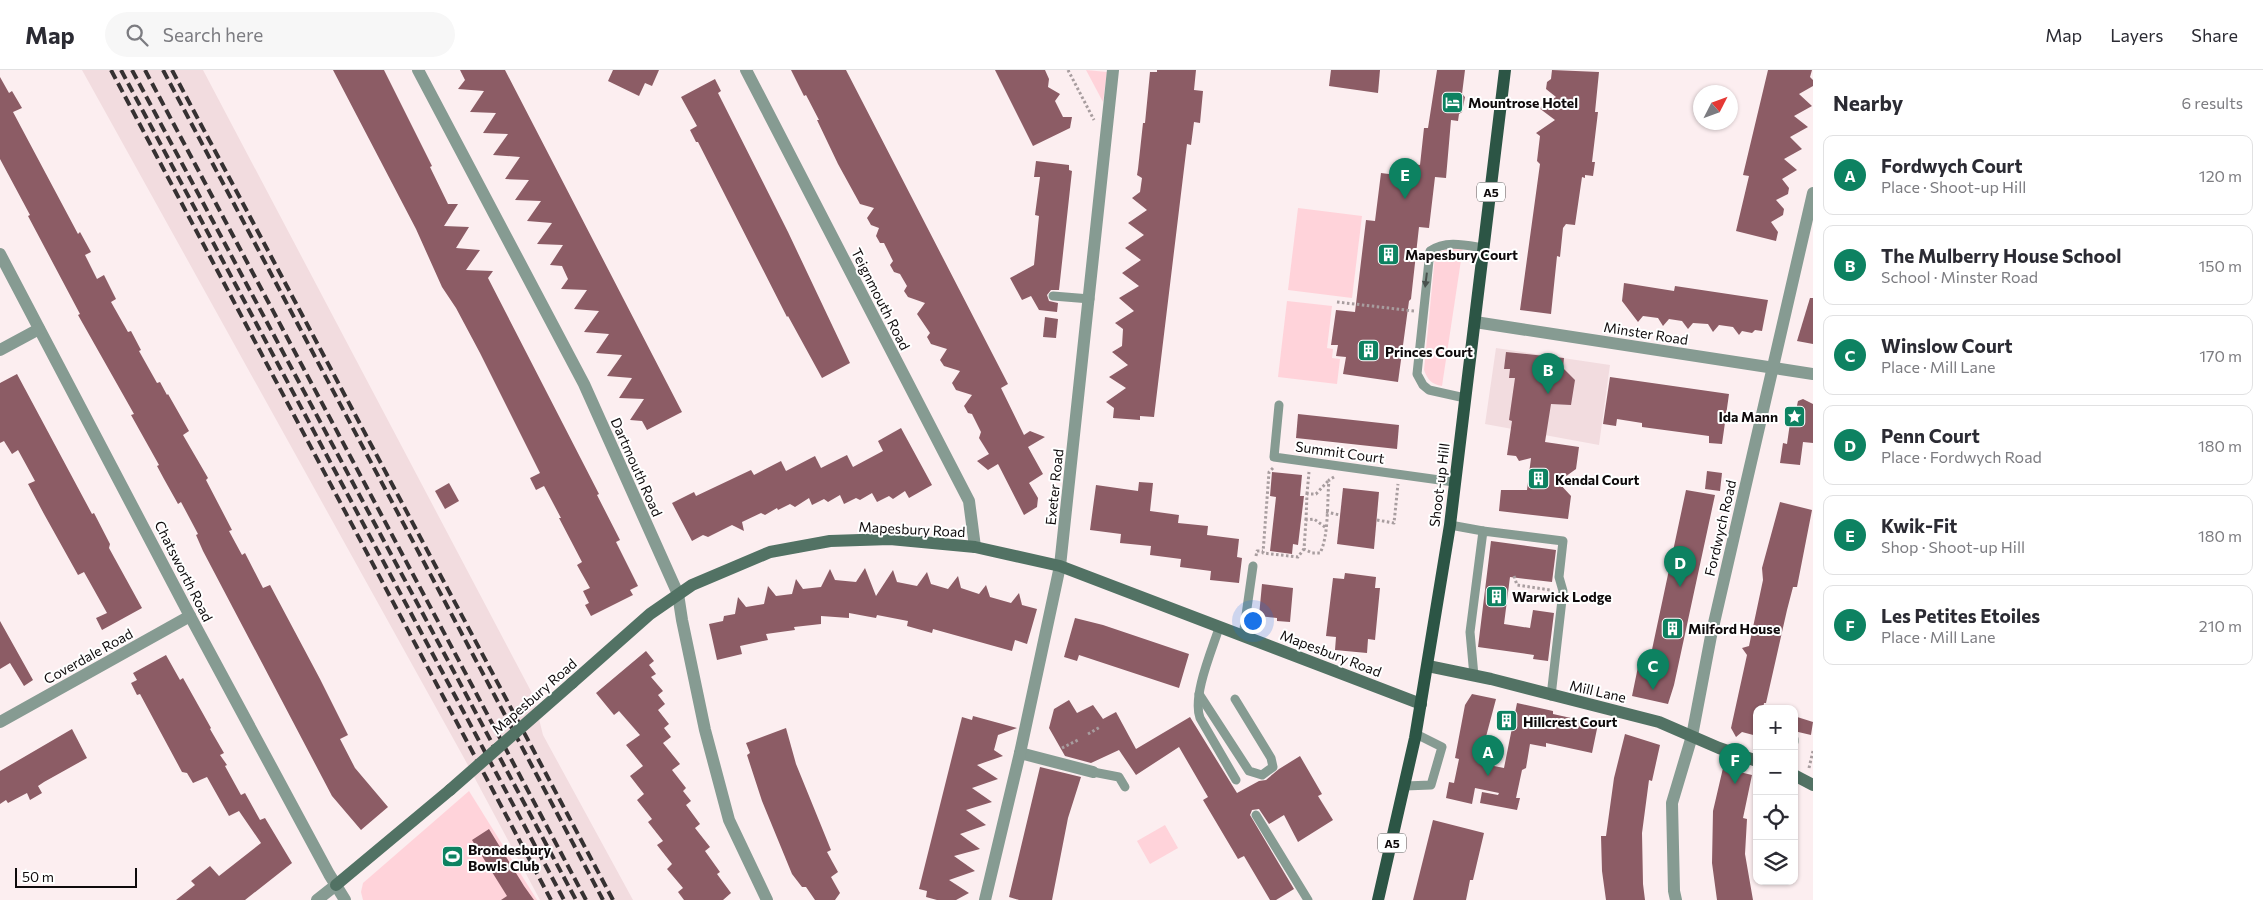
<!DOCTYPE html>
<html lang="en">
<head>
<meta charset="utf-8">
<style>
  body { margin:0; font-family:Commissioner,sans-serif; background:#f7f7f7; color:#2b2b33 }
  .controls { position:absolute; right:15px; bottom:15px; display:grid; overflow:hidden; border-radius:10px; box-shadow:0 1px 4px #0004 }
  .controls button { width:45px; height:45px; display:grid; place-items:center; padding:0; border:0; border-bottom:1px solid #e1e1e2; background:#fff; color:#2b2b33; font:25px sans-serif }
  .compass { position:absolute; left:1693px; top:15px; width:45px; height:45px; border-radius:50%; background:#fff; box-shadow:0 1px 4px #0004; rotate:48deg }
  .scale { position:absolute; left:15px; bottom:12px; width:122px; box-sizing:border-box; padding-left:5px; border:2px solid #0e0a0b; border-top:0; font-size:14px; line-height:18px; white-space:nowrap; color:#0e0a0b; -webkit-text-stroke:4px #fff; paint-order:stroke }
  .you { position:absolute; left:1252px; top:550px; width:18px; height:18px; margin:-12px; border:4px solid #fff; border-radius:50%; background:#1a73e8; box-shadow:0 0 0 8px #1a73e833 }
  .badge { display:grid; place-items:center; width:32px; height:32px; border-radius:50%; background:#0d8261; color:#fff; font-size:16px; font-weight:700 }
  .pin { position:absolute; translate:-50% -41px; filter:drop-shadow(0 1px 2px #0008) }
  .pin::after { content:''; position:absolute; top:26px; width:18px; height:15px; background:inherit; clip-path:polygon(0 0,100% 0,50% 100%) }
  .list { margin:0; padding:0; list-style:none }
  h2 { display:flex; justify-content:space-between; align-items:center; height:65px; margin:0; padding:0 20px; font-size:21px }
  h2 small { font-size:16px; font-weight:400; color:#7c7c81 }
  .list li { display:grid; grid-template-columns:32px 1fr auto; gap:15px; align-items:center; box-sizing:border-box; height:80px; margin:0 10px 10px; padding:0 10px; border:1px solid #e1e1e2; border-radius:10px }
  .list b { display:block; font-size:19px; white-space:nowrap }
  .list p { margin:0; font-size:16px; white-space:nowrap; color:#7c7c81 }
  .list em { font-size:16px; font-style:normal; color:#7c7c81 }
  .icon { flex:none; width:28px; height:28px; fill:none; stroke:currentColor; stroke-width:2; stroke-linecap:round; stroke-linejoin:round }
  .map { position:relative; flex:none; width:1813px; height:830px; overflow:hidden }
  header { display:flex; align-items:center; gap:30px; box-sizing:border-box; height:70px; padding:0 25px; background:#fff; border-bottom:1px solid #e1e1e2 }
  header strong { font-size:24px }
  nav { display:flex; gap:28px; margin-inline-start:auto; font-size:18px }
  .search { width:350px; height:45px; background:#f7f7f7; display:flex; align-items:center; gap:12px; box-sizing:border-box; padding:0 18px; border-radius:28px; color:#7c7c81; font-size:19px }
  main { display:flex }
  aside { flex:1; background:#fff }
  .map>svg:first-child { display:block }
</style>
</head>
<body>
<header>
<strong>Map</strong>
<div class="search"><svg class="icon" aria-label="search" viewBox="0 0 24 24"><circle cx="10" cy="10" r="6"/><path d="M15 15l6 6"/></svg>Search here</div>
<nav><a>Map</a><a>Layers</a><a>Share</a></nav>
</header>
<main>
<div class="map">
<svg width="1813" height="830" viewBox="0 0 1813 830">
  <rect width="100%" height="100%" fill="#fceef0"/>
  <g fill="#f2dcdf">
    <polygon points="82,0 203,0 533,625 543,665 633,830 540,830 464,688"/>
    <polygon points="1496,278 1610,295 1599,375 1485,354"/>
  </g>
  <g fill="#ffd3da">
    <polygon points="1086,0 1107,2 1103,32"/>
    <polygon points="1298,138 1362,146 1352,228 1288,220"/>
    <path d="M1453 177H1463L1442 316C1431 314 1428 310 1424 300L1435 186 1439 182Z"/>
    <polygon points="1287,231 1332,236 1327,278 1333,279 1332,288 1340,289 1337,314 1278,307"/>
    <polygon points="469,721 537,830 363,830 361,822 363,813"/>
    <polygon points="1165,755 1178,778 1150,794 1137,771"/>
  </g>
  <g fill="#8c5c65">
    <polygon points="333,0 384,0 432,96 430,97 448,134 458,134 444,156 469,157 456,178 480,180 466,200 493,201 488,208 599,424 597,425 620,470 616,472 638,516 630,520 633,525 591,546 585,535 589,533 583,521 590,518 577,495 582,492 559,448 561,448 544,416 536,420 530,408 540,403 480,283 456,238 442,217 416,159"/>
    <polygon points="460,0 505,0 682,342 647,360 642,351 630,350 644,329 619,328 632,308 607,306 622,285 596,283 609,264 584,262 599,241 574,239 587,220 561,219 568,209 562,196 550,195 563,175 537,174 552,153 527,151 541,131 515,130 529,110 505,109 520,87 493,85 508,64 483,63 496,43 470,42 484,21 458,19 465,10"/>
    <polygon points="613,0 659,0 652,16 645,13 639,26 608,11"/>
    <polygon points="791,0 846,0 1008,314 1001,318 1024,365 1030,361 1045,367 1028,377 1043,404 1029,413 1038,428 1037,437 1024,445 998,394 988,400 977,391 989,384 979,368 981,362 972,344 968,343 964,336 972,325 956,320 952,313 960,301 944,296 940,290 947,279 931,274 927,267 930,263 917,244 925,233 908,227 904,221 907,216 900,204 894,202 890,195 893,191 884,173 880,173 876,166 879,158 871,155 867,148 874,138 860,134 838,94 817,50 819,50 806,25 804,26"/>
    <polygon points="995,0 1045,0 1049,9 1048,17 1060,24 1055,31 1063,47 1072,47 1070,58 1033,76"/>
    <polygon points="1157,0 1196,0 1194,20 1203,21 1200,53 1194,52 1191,75 1187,74 1154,347 1140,346 1140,350 1113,348 1114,338 1106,332 1126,318 1109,307 1128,295 1112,282 1122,276 1123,259 1115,253 1134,241 1119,228 1139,216 1122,203 1141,190 1125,178 1144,165 1128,153 1147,140 1132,128 1140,122 1142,108 1137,105 1138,99 1143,53 1145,53 1150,2 1157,2"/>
    <polygon points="1331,0 1380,0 1378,23 1329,16"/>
    <polygon points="1437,0 1465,0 1462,24 1465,27 1462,42 1459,44 1458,51 1451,50 1446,108 1435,107 1429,158 1419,157 1411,229 1409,231 1398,312 1343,304 1346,287 1336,286 1338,275 1331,275 1336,240 1355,242 1366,150 1375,151 1381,103 1412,107 1414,94 1420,95 1424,58 1428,58"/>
    <polygon points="1552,0 1599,2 1595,42 1598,42 1592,92 1595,92 1593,106 1585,105 1585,108 1582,107 1575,155 1566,154 1563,158 1560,187 1557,186 1551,244 1520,240 1540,94 1537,91 1540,66 1536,63 1555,50 1539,38 1556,27 1546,19 1547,12 1551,9"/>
    <polygon points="1768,0 1812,0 1810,7 1813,10 1813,16 1799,24 1812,36 1794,46 1808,57 1790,67 1802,79 1784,89 1797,100 1782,109 1789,118 1788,124 1776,130 1784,139 1783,145 1771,152 1778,162 1776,171 1736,161 1749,106 1743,105"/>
    <polygon points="0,7 9,23 12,21 22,38 13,42 78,164 80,162 91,182 85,185 97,209 104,205 116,229 111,232 128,262 131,261 141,280 139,281 157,313 160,312 167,325 168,324 189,361 183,365 208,408 206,410 232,460 229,461 242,485 245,483 263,518 270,515 320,609 348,665 340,669 355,698 388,737 361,760 332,726 203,481 196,465 198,464 181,432 178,434 164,409 157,396 159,395 131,345 134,344 78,245 80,244 28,146 30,145 0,89"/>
    <polygon points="715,9 721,21 718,23 788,162 850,293 822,308 788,246 787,247 698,72 696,72 690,60 697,56 681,27"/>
    <polygon points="1036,91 1069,95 1069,100 1072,101 1059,220 1051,220 1047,225 1049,231 1058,233 1057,242 1039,240 1031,226 1022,230 1010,208 1034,195 1039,146 1035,145 1040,107 1034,107"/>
    <polygon points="1624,213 1674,221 1675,216 1768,230 1762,261 1755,260 1752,263 1742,261 1739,265 1733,257 1719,255 1713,262 1708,254 1693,253 1688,259 1682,251 1669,249 1663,256 1658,248 1643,246 1638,252 1622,231"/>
    <polygon points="1810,228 1813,228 1813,274 1797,271"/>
    <polygon points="1045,247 1058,249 1056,268 1043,267"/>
    <polygon points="1506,282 1564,288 1563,298 1575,310 1571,335 1551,334 1545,372 1579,377 1576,399 1558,412 1571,426 1568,449 1499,441 1501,420 1527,420 1531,388 1519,391 1516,386 1507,385 1512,351 1509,350 1515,308 1509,308 1510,299 1504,299"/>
    <polygon points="17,304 92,444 94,443 110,474 109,478 142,538 102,560 96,548 107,543 84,502 78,505 44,444 28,414 35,411 18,380 12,384 4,371 0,373 0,313"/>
    <polygon points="1610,307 1729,324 1722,374 1709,373 1709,366 1642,357 1642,353 1617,349 1616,356 1603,354"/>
    <polygon points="1803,329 1813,334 1813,373 1803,372 1800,395 1780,393 1783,373 1787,374 1790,353 1794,349 1798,331"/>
    <polygon points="1298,344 1399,355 1397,379 1296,368"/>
    <polygon points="901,358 932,415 909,428 905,421 893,429 889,426 877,432 872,423 860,430 856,428 844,434 840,425 828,432 824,429 812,435 809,428 795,437 790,434 778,440 777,438 765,445 761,443 742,452 744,461 732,455 708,467 703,465 692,471 672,433 694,422 696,426 751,400 754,405 781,391 786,401 815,386 821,398 847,385 853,397 883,381 878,371"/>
    <polygon points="1707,401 1722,403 1720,421 1705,419"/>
    <polygon points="1272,402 1302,405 1300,426 1304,426 1298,475 1293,474 1292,484 1270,481 1276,427 1270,426"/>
    <polygon points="1139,412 1153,413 1150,441 1179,445 1178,453 1208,456 1207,465 1239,469 1237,487 1242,488 1239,513 1210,510 1211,501 1180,497 1181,489 1150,485 1151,476 1120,473 1121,464 1090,460 1096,415 1138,421"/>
    <polygon points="449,413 459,431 445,439 435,421"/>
    <polygon points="1343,418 1379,422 1374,479 1337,474"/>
    <polygon points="1686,420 1715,425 1674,615 1668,634 1632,626 1640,587 1650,589"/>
    <polygon points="1780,432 1812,440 1797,517 1793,517 1787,540 1766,633 1764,633 1763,639 1757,639 1757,666 1742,662 1736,667 1731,658 1747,585 1742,578 1749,576 1763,510 1762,498"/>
    <polygon points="1491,471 1556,480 1552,512 1510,507 1504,554 1530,558 1533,540 1554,543 1548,591 1533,589 1534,585 1478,577"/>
    <polygon points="865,498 876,526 893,500 897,512 917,516 927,502 931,514 948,519 958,506 961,518 979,524 986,515 990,527 1011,533 1019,523 1022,535 1037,539 1027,574 1015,570 1012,581 933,559 932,563 907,556 908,551 877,545 876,548 849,543 849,548 821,546 821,554 794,557 795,560 766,564 768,570 740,576 742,584 717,590 709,554 723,551 724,546 735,544 738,527 746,537 764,534 768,516 776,526 792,524 796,509 803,519 821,517 830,499 835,510 856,512"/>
    <polygon points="1345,503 1376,507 1375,518 1380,518 1375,570 1368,569 1367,583 1335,580 1336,567 1326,566 1333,508 1344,509"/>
    <polygon points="1262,514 1293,518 1290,552 1277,551 1277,548 1259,546"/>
    <polygon points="1075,548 1103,555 1189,584 1179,618 1079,585 1077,591 1064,587"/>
    <polygon points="0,551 33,610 24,616 10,593 0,599"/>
    <polygon points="646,581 654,591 649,595 656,604 651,607 663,621 658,625 665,634 658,640 669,654 664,658 671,667 663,673 680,694 672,700 686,718 683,721 691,731 686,735 700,754 695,758 710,777 705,781 720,802 717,804 731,823 723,830 684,830 678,822 683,818 667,799 672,794 657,775 663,771 648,752 652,749 637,730 644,724 630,706 643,696 626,675 640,665 619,641 614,645 596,623"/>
    <polygon points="166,585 180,610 183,608 211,658 210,659 224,683 220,685 227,695 225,696 241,725 245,723 260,750 265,748 292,793 245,830 176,830 195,815 191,811 210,796 219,806 261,773 239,741 229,746 207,707 193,713 187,703 182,702 140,624 137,625 131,613 137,610 133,603"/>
    <polygon points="1472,624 1496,629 1479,693 1504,698 1517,633 1553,641 1553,644 1598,654 1592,683 1546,673 1546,677 1530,674 1526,698 1522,700 1516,728 1520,728 1517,740 1480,733 1482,722 1498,725 1499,723 1475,718 1472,734 1446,728 1449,712 1454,713 1459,689 1455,688 1465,635"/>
    <polygon points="1069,630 1077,643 1093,635 1103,649 1116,642 1136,679 1190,647 1237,723 1259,711 1266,710 1279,699 1300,686 1322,724 1318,726 1333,750 1298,772 1284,745 1269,754 1259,739 1252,740 1250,745 1294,819 1276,830 1270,830 1244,786 1238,789 1203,730 1208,727 1179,677 1136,705 1119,680 1091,693 1065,686 1049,658 1054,639"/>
    <polygon points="973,646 1017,658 998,665 994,680 1003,686 977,695 998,709 972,718 992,732 966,740 986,755 960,764 980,779 954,786 975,801 949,810 969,823 956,830 937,830 926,827 927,821 919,819 962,647 972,650"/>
    <polygon points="1794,646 1813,652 1811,665 1794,661"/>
    <polygon points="786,658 796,694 831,780 827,782 838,802 831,807 840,823 835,830 815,830 806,817 802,817 792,804 762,731 747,685 750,683 746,673"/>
    <polygon points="72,659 87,688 44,712 38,716 42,723 30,730 27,723 8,733 6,730 0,734 0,701"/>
    <polygon points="1625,664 1660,675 1652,711 1649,710 1642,763 1643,814 1645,830 1606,830 1602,801 1601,766 1606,766 1614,708"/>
    <polygon points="1040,697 1081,707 1068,748 1052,830 1019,830 1009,827"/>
    <polygon points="1723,698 1752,705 1743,748 1747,749 1745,784 1753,830 1717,830 1712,793 1713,741"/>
    <polygon points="1433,750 1484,763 1473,810 1470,810 1466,830 1413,830"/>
    <polygon points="489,759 524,816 534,830 501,830 507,826 472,770"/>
  </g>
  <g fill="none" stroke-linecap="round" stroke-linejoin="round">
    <g stroke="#a89d9f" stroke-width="3" stroke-dasharray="2.5 2.5" stroke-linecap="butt">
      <polyline points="1068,0 1094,50"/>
      <polyline points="1337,232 1414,241"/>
      <polyline points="1273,398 1269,402 1263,483 1298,487 1304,479"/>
      <polyline points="1307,424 1309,402"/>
      <polyline points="1326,442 1340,445"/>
      <polyline points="1306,450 1307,424 1316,424 1329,410"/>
      <polyline points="1377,450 1394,453 1398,414"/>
      <path d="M1325 457 1314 449 1306 450 1304 479 1312 483H1320C1329 466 1327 431 1329 410L1334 407"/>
      <polyline points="1256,486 1257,481 1263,481"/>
      <polyline points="1514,506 1517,515 1550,520"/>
      <polyline points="1088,664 1100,657"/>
      <polyline points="1062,678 1078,670"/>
      <polyline points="1809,698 1813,681"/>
    </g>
    <g stroke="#869b92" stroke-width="9">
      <polyline points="1053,226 1090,229"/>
      <path d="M1465 328 1429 320 1423 315 1417 304 1430 181C1446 170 1465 175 1483 178"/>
      <polyline points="1279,335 1274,387 1454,412"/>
      <polyline points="1450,455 1483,461"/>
      <path d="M1219 558C1212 580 1192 626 1200 648L1236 710"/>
      <polyline points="1243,566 1253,496"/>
      <polyline points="1474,606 1470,562 1483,461 1563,471 1559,507 1563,521 1551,626"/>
      <polyline points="1199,624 1249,701 1262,705 1273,697 1271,688 1235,629"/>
      <polyline points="1794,669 1794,672"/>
      <polyline points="1093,702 1119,707 1125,717"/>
      <polyline points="1405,716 1431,715 1442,677 1416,664"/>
      <polyline points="1256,745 1308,830"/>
    </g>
    <g stroke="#869b92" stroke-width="12">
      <polyline points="418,0 584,314 678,524 682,550 705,660 729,750 767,830"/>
      <polyline points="746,0 969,431 975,477"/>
      <polyline points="0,184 190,546 329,804 345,830"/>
      <polyline points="1475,252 1813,304"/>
      <polyline points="0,280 39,259"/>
      <polyline points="0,652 190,546"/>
      <polyline points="1020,683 1093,702"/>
      <polyline points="317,830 336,815"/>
      <polyline points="985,830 1020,683 1060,496 1113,0"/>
      <polyline points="1676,830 1674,821 1672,733 1692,666 1711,566 1813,123"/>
    </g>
    <g stroke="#527264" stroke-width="12">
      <polyline points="1428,596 1491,609 1659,652 1719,678 1757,691"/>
      <polyline points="572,613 650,544 692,515 770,482 830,471 890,469 975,477 1060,496 1421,634"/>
      <polyline points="1794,705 1813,715"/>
      <polyline points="336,815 450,720"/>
    </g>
    <polyline stroke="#2c5545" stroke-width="12" points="1378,830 1415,668 1450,455 1505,0"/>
    <g stroke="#363132" stroke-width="4" stroke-dasharray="10 5" stroke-linecap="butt">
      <polyline points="111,0 551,830"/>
      <polyline points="121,0 564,830"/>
      <polyline points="132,0 576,830"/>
      <polyline points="145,0 586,830"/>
      <polyline points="163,0 603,830"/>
      <polyline points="172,0 613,830"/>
    </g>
    <polyline stroke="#527264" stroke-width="12" points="450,720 572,613"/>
  </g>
  <defs><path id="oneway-solid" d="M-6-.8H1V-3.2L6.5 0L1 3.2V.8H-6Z" transform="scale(1.25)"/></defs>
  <use fill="#4a524e" href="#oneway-solid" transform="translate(1426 210) rotate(97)"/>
  <defs>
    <symbol id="hotel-square" viewBox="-11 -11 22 22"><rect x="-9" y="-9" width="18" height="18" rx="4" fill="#0d8261" stroke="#fff"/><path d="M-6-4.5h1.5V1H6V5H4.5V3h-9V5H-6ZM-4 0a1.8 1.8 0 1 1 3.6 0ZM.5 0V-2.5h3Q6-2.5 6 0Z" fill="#fff"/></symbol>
    <symbol id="building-square" viewBox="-11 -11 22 22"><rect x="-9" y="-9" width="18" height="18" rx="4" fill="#0d8261" stroke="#fff"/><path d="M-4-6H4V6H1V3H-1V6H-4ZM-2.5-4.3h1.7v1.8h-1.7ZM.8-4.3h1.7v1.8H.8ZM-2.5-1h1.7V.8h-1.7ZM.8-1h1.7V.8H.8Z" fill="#fff"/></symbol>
    <symbol id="sight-square" viewBox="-11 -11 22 22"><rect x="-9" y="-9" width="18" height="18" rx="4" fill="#0d8261" stroke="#fff"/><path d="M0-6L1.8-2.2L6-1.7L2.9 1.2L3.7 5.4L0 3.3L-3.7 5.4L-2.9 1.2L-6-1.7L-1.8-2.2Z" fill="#fff"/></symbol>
    <symbol id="stadium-square" viewBox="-11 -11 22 22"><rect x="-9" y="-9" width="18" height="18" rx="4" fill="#0d8261" stroke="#fff"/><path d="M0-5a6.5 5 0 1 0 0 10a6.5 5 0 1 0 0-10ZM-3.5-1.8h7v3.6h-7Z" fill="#fff"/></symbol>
  </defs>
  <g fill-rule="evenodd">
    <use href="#hotel-square" x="1440" y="20" width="25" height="25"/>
    <use href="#building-square" x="1376" y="172" width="25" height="25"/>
    <use href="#building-square" x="1356" y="268" width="25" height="25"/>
    <use href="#sight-square" x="1782" y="334" width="25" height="25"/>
    <use href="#building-square" x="1526" y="396" width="25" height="25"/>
    <use href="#building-square" x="1484" y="514" width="25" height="25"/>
    <use href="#building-square" x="1660" y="546" width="25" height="25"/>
    <use href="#building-square" x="1494" y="638" width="25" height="25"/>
    <use href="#stadium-square" x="440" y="774" width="25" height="25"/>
  </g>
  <g text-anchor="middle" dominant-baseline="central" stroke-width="4" stroke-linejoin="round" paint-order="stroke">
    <g fill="#fff" stroke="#565454" stroke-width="1">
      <rect x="1477" y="112.5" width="28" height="19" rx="4"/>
      <rect x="1378" y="763.5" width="28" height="19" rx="4"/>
    </g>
    <g font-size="12" font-weight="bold" fill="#0e0a0b">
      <text x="1491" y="122">A5</text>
      <text x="1392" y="773">A5</text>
    </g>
    <g font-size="14" font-weight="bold" fill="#0e0a0b" stroke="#fff" text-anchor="start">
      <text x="1468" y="32">Mountrose Hotel</text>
      <text x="1405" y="184">Mapesbury Court</text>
      <text x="1385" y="281">Princes Court</text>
      <text x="1778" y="346" text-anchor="end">Ida Mann</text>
      <text x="1555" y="409">Kendal Court</text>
      <text x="1512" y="526">Warwick Lodge</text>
      <text x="1688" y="558">Milford House</text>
      <text x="1523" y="651">Hillcrest Court</text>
      <text x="468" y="779">Brondesbury<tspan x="468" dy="16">Bowls Club</tspan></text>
    </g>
    <g font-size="14" fill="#0e0a0b" stroke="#fff">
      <text transform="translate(881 229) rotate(63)">Teignmouth Road</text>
      <text transform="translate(1646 263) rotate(9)">Minster Road</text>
      <text transform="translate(1340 382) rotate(8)">Summit Court</text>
      <text transform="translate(637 397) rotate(66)">Dartmouth Road</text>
      <text transform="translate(1439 415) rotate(-83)">Shoot-up Hill</text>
      <text transform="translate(1054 417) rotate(-84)">Exeter Road</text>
      <text transform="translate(1720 458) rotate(-77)">Fordwych Road</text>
      <text transform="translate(912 459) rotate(3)">Mapesbury Road</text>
      <text transform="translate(184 501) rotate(63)">Chatsworth Road</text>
      <text transform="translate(1331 583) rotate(21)">Mapesbury Road</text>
      <text transform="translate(88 586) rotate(-29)">Coverdale Road</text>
      <text transform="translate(1598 621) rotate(13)">Mill Lane</text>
      <text transform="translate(534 626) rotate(-41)">Mapesbury Road</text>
    </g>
  </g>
</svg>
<div class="controls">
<button>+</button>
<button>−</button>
<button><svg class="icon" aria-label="locate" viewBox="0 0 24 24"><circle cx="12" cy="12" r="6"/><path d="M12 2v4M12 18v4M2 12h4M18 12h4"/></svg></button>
<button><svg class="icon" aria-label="layers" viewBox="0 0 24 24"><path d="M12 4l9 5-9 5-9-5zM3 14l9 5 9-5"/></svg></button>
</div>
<svg class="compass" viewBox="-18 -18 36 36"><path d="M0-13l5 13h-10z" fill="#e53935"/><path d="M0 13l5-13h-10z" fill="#7c7c81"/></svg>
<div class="scale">50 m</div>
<div class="you"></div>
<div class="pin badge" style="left:1488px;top:706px">A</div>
<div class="pin badge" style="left:1548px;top:324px">B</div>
<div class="pin badge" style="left:1653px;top:620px">C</div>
<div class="pin badge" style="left:1680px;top:517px">D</div>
<div class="pin badge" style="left:1405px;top:129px">E</div>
<div class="pin badge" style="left:1735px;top:714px">F</div>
</div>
<aside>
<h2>Nearby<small>6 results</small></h2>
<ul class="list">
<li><span class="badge">A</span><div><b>Fordwych Court</b><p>Place · Shoot-up Hill</p></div><em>120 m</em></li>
<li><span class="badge">B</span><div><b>The Mulberry House School</b><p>School · Minster Road</p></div><em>150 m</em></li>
<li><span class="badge">C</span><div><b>Winslow Court</b><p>Place · Mill Lane</p></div><em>170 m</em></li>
<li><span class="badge">D</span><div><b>Penn Court</b><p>Place · Fordwych Road</p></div><em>180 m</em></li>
<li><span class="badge">E</span><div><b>Kwik-Fit</b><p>Shop · Shoot-up Hill</p></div><em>180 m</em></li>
<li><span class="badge">F</span><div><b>Les Petites Etoiles</b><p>Place · Mill Lane</p></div><em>210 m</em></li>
</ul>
</aside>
</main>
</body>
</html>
